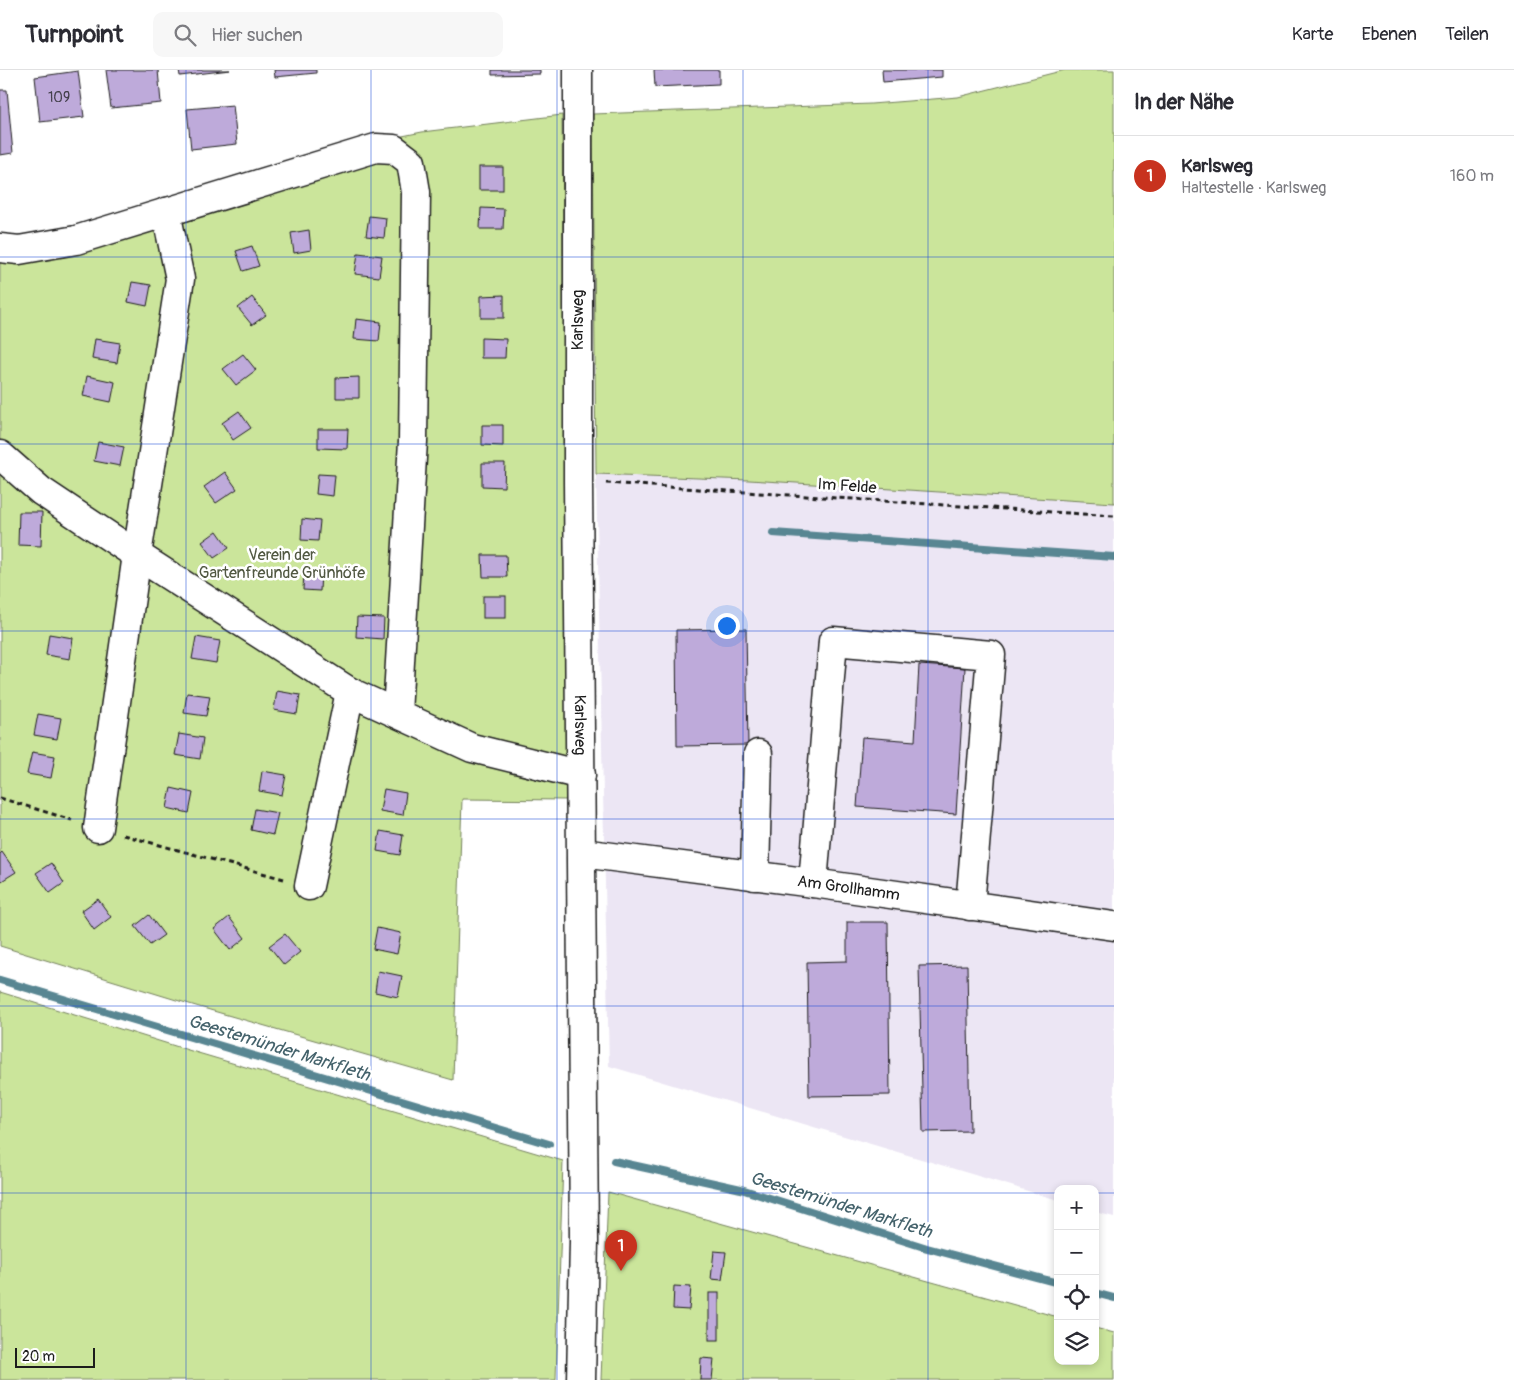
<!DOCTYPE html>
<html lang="de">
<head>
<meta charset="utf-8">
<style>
  body { margin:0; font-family:Pangolin,sans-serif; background:#f7f7f7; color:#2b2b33 }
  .controls { position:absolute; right:15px; bottom:15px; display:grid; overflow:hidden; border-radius:10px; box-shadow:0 2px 8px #0003 }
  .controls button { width:45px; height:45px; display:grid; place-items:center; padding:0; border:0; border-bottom:1px solid #e1e1e2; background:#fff; color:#2b2b33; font:25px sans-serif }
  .scale { position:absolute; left:15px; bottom:12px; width:80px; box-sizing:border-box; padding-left:5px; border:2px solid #1c1c1c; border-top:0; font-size:14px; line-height:18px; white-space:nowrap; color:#1c1c1c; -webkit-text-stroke:4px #fff; paint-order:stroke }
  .you { position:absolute; left:726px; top:555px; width:18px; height:18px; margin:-12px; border:4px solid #fff; border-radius:50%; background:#1a73e8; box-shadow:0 0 0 8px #1a73e833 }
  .badge { display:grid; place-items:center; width:32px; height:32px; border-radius:50%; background:#c8321e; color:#fff; font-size:16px; font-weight:700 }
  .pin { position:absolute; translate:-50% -41px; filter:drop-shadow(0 1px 2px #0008) }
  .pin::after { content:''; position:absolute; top:26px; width:18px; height:15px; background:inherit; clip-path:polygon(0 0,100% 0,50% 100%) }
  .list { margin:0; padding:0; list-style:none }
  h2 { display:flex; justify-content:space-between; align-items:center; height:65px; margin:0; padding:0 20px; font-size:21px }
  h2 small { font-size:16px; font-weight:400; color:#7c7c81 }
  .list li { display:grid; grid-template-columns:32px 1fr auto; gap:15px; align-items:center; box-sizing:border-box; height:80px; padding:0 20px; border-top:1px solid #e1e1e2 }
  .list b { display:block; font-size:19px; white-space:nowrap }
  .list p { margin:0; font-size:16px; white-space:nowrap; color:#7c7c81 }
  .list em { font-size:16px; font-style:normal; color:#7c7c81 }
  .icon { flex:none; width:28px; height:28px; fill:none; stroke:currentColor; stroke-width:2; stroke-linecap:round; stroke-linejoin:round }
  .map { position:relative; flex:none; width:1114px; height:1310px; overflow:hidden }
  header { display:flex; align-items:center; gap:30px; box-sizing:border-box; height:70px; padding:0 25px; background:#fff; border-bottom:1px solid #e1e1e2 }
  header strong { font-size:24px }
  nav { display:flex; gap:28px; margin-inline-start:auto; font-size:18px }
  .search { width:350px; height:45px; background:#f7f7f7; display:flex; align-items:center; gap:12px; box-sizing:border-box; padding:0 18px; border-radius:10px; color:#7c7c81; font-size:19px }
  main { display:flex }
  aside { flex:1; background:#fff }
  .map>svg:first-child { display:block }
</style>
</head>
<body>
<header>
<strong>Turnpoint</strong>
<div class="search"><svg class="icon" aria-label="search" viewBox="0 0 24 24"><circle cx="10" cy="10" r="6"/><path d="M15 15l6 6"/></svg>Hier suchen</div>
<nav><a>Karte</a><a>Ebenen</a><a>Teilen</a></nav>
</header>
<main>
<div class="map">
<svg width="1114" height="1310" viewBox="0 0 1114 1310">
  <rect width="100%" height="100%" fill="#fff"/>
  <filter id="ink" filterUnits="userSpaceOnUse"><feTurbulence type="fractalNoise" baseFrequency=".02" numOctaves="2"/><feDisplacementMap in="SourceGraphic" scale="10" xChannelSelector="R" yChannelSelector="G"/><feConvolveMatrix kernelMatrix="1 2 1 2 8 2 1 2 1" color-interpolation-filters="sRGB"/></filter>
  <g filter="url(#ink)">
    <polygon fill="#ece6f4" points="596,404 749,410 1114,433 1114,1147 1095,1142 1095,1119 1058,1119 1058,1130 609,996"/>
    <g fill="#cbe59b" stroke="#74805c">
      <polygon points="1065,0 1114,0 1114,433 749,410 596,404 593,44 871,34 958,27"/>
      <polygon points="562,45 567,730 462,729 453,1010 196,936 0,876 0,167 12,168 85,159 363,74 422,62"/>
      <polygon points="0,922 188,980 563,1091 556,1310 0,1310"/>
      <polygon points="608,1122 1058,1247 1058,1291 1095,1291 1095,1258 1114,1263 1114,1310 601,1310"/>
    </g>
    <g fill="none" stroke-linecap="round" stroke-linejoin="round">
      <g stroke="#598692" stroke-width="8">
        <polyline points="773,463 1114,487"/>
        <polyline points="0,910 549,1074"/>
        <polyline points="614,1091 741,1119 927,1178 1058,1213"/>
        <polyline points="1095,1223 1114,1228"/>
      </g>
    </g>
    <g fill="#beaada" stroke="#1c1c1c">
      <polygon points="106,0 158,0 161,33 111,38"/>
      <polygon points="179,0 230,0 180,6"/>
      <polygon points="274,0 316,0 316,3 275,7"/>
      <polygon points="492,0 540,0 540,4 492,5"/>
      <polygon points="654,0 719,0 719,14 655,17"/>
      <polygon points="882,0 942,0 942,7 883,12"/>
      <polygon points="78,1 84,47 40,52 35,7"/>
      <polygon points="0,20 7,20 13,83 0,85"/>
      <polygon points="233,35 237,74 191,79 187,39"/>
      <rect x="479" y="97" width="24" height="23"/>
      <polygon points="481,138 504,139 503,159 480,159"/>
      <polygon points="369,146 386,148 384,168 366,166"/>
      <polygon points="309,160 311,180 294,183 291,163"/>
      <polygon points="252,176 259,196 243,201 236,181"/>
      <polygon points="358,183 382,186 379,207 355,204"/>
      <polygon points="132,212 151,215 147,236 128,232"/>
      <polygon points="504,225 504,248 481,248 481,226"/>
      <polygon points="252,227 266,245 252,255 238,238"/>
      <polygon points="356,249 381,252 379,271 354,269"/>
      <polygon points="481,268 506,269 505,288 481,288"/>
      <polygon points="95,269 120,273 117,293 92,289"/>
      <polygon points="243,284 256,300 236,315 223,299"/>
      <polygon points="87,306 115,312 111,332 83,326"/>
      <polygon points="359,307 359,328 336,328 336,308"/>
      <polygon points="239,341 251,358 233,370 222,353"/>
      <polygon points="482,355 503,355 503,376 482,375"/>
      <polygon points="318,359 348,359 347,379 318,378"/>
      <polygon points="98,372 124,377 120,396 94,391"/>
      <polygon points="482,393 505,393 504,417 482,416"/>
      <polygon points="225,402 237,419 216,433 204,417"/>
      <polygon points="318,404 335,405 333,426 316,424"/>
      <polygon points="19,442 42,442 41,476 18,475"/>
      <polygon points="302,449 320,451 318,471 301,470"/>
      <polygon points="217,461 229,478 214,488 202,472"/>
      <polygon points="482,485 506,485 507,507 483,507"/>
      <polygon points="304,500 321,501 320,521 303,520"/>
      <rect x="483" y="526" width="23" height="22"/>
      <polygon points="357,547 384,548 383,569 356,567"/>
      <polygon points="746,559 748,675 677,676 676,560"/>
      <polygon points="49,564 73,568 70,589 46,585"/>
      <polygon points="196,567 220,571 216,593 192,589"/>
      <polygon points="919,595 965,598 956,744 857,737 862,667 915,671"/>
      <polygon points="277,621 300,625 297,644 274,640"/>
      <polygon points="187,623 210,626 206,646 184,643"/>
      <polygon points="38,644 61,648 57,669 34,665"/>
      <polygon points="179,664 203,668 200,689 175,685"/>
      <polygon points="32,682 55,686 51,708 27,704"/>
      <polygon points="262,701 286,705 282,725 259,721"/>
      <polygon points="171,718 193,723 189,743 167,738"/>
      <polygon points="384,719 406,723 403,745 380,741"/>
      <polygon points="255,739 278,743 273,765 251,760"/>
      <polygon points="380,761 403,765 400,785 377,781"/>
      <polygon points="2,782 16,802 0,812 0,784"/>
      <polygon points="51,793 64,813 50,823 36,803"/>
      <polygon points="98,829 111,847 94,860 81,841"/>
      <polygon points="149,845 164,865 150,875 135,856"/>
      <polygon points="229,847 245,868 230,880 214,859"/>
      <polygon points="847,852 888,852 890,1025 809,1026 807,892 847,891"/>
      <polygon points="377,858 401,863 397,884 373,879"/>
      <polygon points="285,864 300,882 284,895 269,876"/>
      <polygon points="967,895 970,1061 923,1062 919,896"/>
      <polygon points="378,901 402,906 398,927 375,922"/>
      <polygon points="714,1181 726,1182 722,1210 711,1209"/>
      <polygon points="674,1216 691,1217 689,1240 673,1239"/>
      <rect x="709" y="1223" width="10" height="47"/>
      <polygon points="701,1288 714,1289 712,1310 700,1310"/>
    </g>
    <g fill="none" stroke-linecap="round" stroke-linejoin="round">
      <defs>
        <g id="minor">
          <path id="s1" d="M578 0V411L584 1171 581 1310"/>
          <polyline points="0,178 19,180 76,170 376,78 394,79 411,92 416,122 413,371 397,643"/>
          <polyline points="0,385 41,421 137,485 350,622 472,678 581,705"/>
          <polyline points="98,758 137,485 180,209 166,142"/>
          <path id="s2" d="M582 783 813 813 1114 856"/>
          <polyline points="755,806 758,684"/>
          <polyline points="813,813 833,571 991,585 970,836"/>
          <polyline points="309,816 350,622"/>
        </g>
      </defs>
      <use href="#minor" stroke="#1c1c1c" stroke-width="31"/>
      <g stroke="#1c1c1c" stroke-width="3" stroke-dasharray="5 4" stroke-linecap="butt">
        <polyline points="606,413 1114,446"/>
        <polyline points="0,728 72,750"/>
        <polyline points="123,765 284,809"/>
      </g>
      <use href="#minor" stroke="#fff" stroke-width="28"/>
    </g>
  </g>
  <path fill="none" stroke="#1d4ed8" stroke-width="1" stroke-opacity="0.55" d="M186 0V1310M371 0V1310M557 0V1310M743 0V1310M928 0V1310M0 187H1114M0 374H1114M0 561H1114M0 749H1114M0 936H1114M0 1123H1058M1095 1123H1114"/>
  <g text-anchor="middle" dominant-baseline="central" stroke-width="5" stroke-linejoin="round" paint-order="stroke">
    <g font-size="14" fill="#44404c">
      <text x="59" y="27">109</text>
    </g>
    <g font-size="16" fill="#1c1c1c" stroke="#fff">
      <text transform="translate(578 250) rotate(-90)">Karlsweg</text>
      <text transform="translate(847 416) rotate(4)">Im Felde</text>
      <text stroke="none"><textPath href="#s1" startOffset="655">Karlsweg</textPath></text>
      <text stroke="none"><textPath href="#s2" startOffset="269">Am Grollhamm</textPath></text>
    </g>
    <g font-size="16" fill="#515842" stroke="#fff">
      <text x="282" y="485">Verein der<tspan x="282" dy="18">Gartenfreunde Grünhöfe</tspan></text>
    </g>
    <g font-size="18" font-style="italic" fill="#44626b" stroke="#fff">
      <text transform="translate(279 978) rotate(17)">Geestemünder Markfleth</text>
      <text transform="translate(841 1135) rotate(17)">Geestemünder Markfleth</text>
    </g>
  </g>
</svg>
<div class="controls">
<button>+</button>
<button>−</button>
<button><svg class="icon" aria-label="locate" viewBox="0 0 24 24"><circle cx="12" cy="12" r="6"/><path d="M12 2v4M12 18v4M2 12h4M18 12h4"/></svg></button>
<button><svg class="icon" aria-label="layers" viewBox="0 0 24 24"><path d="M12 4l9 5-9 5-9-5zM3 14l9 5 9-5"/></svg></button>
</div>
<div class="scale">20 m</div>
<div class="you"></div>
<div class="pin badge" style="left:621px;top:1201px">1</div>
</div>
<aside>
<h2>In der Nähe<small></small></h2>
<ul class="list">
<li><span class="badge">1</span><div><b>Karlsweg</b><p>Haltestelle · Karlsweg</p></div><em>160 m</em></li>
</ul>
</aside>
</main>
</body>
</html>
